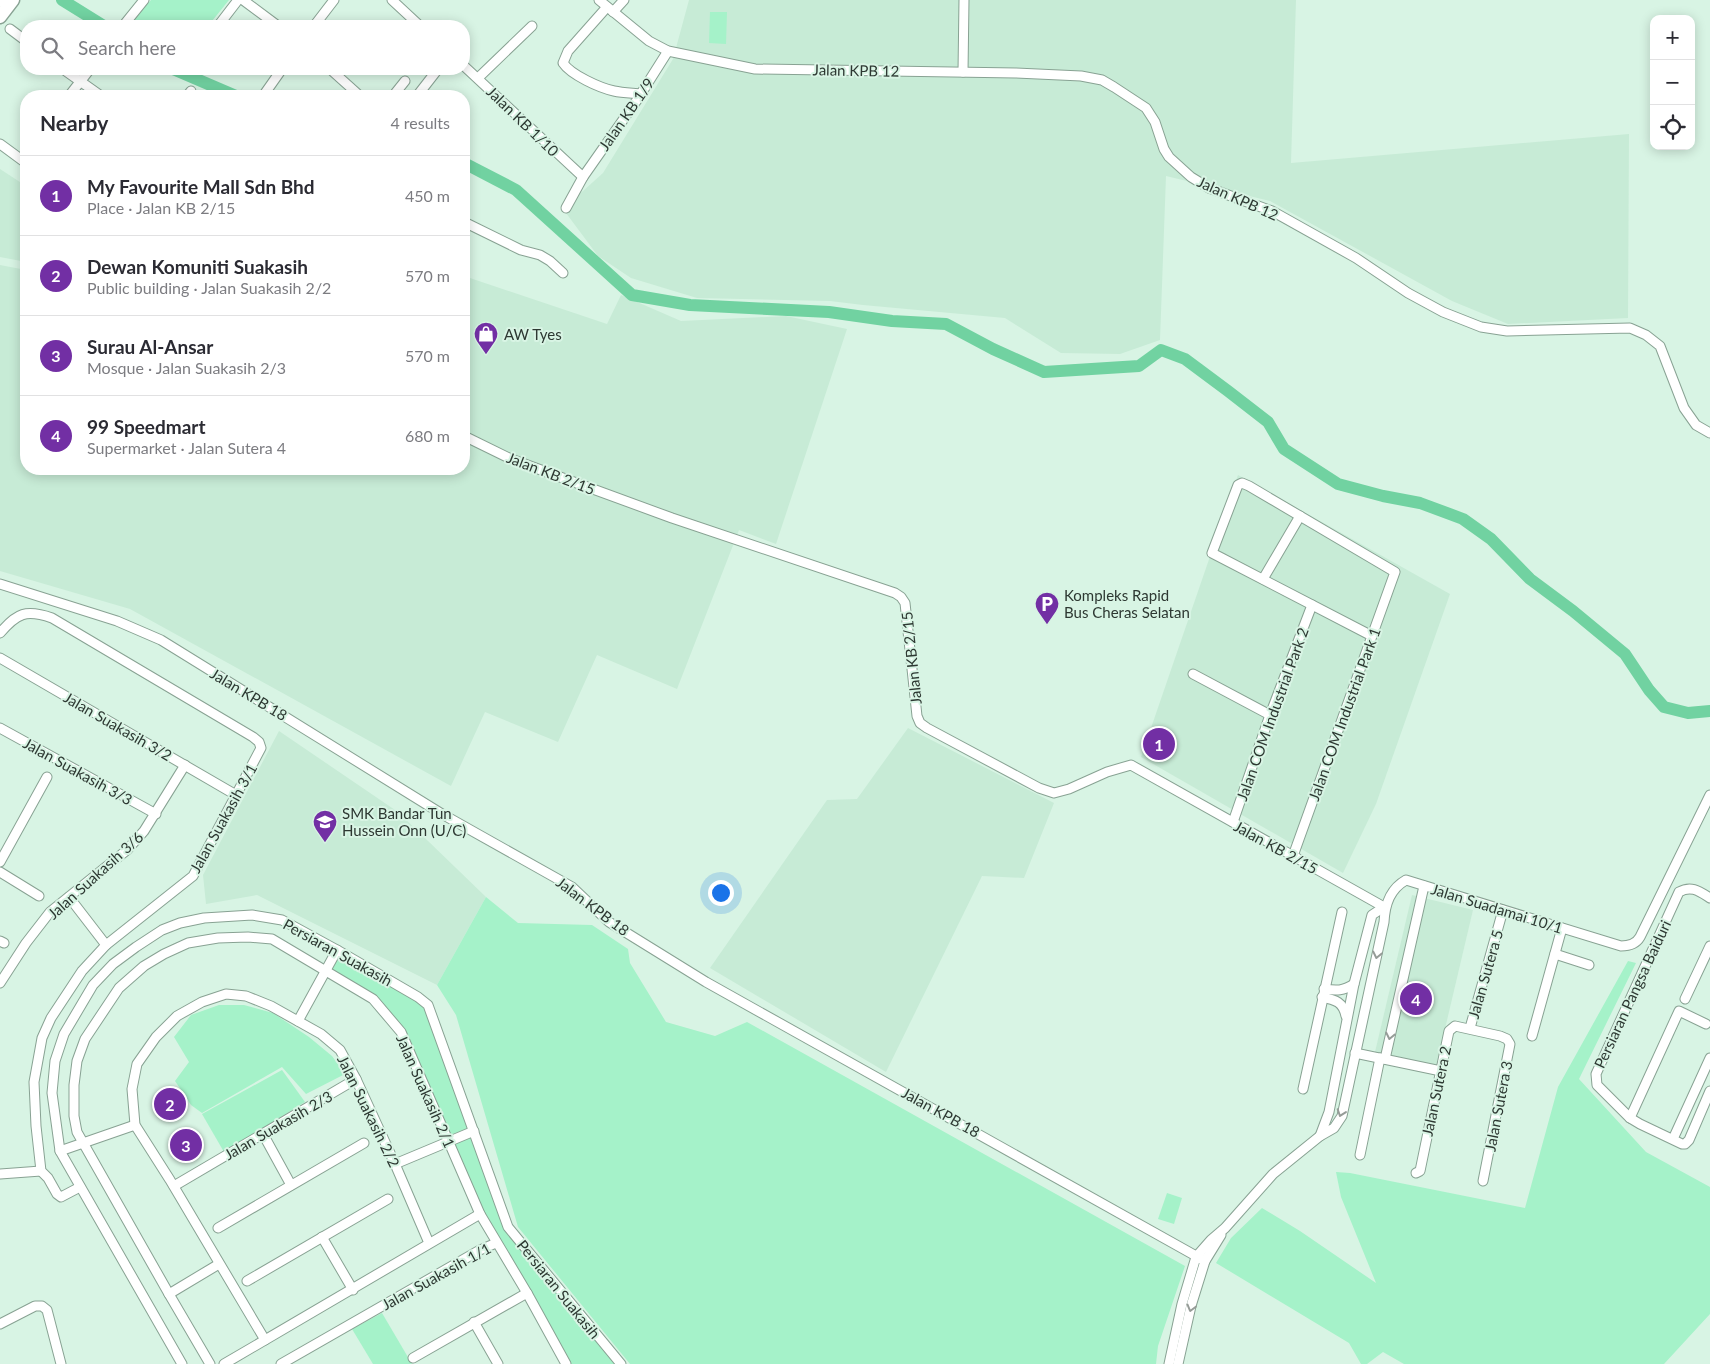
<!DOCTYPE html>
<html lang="en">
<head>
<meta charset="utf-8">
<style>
  body { margin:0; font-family:Lato,sans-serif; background:#f7f7f7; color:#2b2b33 }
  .controls { position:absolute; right:15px; top:15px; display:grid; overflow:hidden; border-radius:10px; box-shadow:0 2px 12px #0003 }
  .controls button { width:45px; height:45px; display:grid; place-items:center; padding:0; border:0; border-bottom:1px solid #e1e1e2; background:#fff; color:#2b2b33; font:25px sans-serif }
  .you { position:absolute; left:720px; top:892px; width:18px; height:18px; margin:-12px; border:4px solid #fff; border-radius:50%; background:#1a73e8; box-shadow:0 0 0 8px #1a73e833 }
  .badge { display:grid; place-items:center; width:32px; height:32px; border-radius:50%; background:#722fa4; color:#fff; font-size:16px; font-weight:700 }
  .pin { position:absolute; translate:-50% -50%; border:2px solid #fff; box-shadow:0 1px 5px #0006 }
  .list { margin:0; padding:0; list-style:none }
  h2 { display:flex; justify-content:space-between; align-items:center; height:65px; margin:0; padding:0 20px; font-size:21px }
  h2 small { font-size:16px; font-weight:400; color:#7c7c81 }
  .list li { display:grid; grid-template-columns:32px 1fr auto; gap:15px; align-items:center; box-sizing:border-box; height:80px; padding:0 20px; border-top:1px solid #e1e1e2 }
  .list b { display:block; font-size:19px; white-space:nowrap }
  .list p { margin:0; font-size:16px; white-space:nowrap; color:#7c7c81 }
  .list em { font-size:16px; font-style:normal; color:#7c7c81 }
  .icon { flex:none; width:28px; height:28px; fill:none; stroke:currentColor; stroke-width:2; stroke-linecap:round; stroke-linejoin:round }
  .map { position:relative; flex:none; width:1710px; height:1364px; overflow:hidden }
  .search { position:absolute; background:#fff; box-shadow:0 2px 12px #0003; left:20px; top:20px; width:450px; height:55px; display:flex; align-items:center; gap:12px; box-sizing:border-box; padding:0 18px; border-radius:20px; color:#7c7c81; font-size:19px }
  .panel { position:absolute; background:#fff; box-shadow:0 2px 12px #0003; left:20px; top:90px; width:450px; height:385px; border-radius:20px }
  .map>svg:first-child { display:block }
</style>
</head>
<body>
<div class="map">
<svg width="1710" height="1364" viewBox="0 0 1710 1364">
  <rect width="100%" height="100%" fill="#d8f4e4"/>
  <g fill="#c7ebd6">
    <polygon points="689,0 1296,0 1291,163 1629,134 1628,318 1508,324 1452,301 1270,201 1166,176 1160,340 1120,354 1061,353 1005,318 863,305 830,301 697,298 631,278 598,256 563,209 603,173 673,59"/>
    <polygon points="0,169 26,186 26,262 0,257"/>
    <polygon points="0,265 26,270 26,469 464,469 464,276 607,324 621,295 681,321 786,316 847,329 776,544 739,530 677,689 597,655 558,742 485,712 451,786 130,609 0,571"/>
    <polygon points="1238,475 1450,594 1376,804 1343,873 1141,757"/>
    <polygon points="908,728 1054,803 1024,878 982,876 886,1072 710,968 827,800 857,799"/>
    <polygon points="279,731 398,812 486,897 437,985 257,895 206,904 203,875"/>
    <polygon points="1412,895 1473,910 1436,1067 1375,1052"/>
  </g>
  <g fill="#a5f2c9">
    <polygon points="151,0 229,0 208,26 129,26"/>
    <polygon points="710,12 727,12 726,44 709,43"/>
    <polygon points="486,897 518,923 592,925 628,949 630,963 666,1022 715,1036 747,1022 1185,1266 1158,1346 1156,1364 630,1364 518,1227 456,1015 437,985"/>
    <polygon points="339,954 416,1000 426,1007 469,1128 450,1135 405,1030 375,996 330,970"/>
    <polygon points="1628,961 1636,963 1579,1079 1646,1152 1710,1187 1710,1314 1664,1364 1404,1364 1383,1352 1367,1364 1361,1364 1349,1343 1216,1263 1231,1238 1262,1208 1300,1231 1376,1283 1341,1197 1336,1172 1350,1173 1525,1208 1558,1087"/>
    <polygon points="219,1005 244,1005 273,1013 309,1037 332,1056 345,1074 306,1094 282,1067 202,1113 191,1105 175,1081 189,1062 174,1037 191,1015"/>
    <polygon points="282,1070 305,1102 224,1152 202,1114"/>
    <polygon points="472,1135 506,1227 617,1364 569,1364 483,1214 453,1142"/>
    <polygon points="1167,1193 1182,1198 1174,1224 1158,1219"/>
    <polygon points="382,1313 412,1364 373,1364 352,1329"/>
  </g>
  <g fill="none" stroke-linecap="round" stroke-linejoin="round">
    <g stroke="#71d2a1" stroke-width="12">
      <polyline points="62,0 104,26"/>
      <polyline points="173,69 236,96"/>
      <polyline points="464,163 516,190 632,295 690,305 829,312 892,321 946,324 993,349 1044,372 1139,366 1161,350 1185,359 1228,391 1268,422 1284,449 1338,484 1383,496 1420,503 1463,519 1491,539 1530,579 1573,611 1625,654 1649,690 1664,707 1688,713 1710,711"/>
    </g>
    <defs>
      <g id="minor">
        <polyline points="243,0 278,26"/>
        <polyline points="392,0 420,26"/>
        <polyline points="599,0 649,41 668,51 755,69 1016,73 1081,76 1102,80 1114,87 1146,108 1155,122 1164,149 1169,157 1191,177 1209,188 1272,211 1356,258 1408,293 1443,312 1481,327 1507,331 1630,328 1646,335 1660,346 1684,408 1696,425 1710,433"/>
        <path d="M607 7 568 51 563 63C571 75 600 88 614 91 623 93 633 93 642 94"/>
        <polyline points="613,12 624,0"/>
        <polyline points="123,26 144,0"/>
        <polyline points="218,26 238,0"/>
        <polyline points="314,26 334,0"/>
        <polyline points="10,29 26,41"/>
        <polyline points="464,66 583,177"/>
        <polyline points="63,69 101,96"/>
        <polyline points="330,69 360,96"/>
        <polyline points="963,72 964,0"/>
        <polyline points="478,78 532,26"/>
        <polyline points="69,96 90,69"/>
        <polyline points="187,96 191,91"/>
        <polyline points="263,96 282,69"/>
        <polyline points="393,96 405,81"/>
        <polyline points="417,96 438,69"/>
        <polyline points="0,144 26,163"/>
        <polyline points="566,208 583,177 637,100 668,51"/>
        <polyline points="464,222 521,250 540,255 550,261 563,273"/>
        <polyline points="464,436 511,459 672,518 895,593 901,597 905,603 917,716 920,723 927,728 1039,788 1054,793 1069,789 1107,772 1131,765 1384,907"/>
        <polyline points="1263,579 1300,516"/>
        <polyline points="0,584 117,621 161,640 442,814 572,887 609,922 706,982 1205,1261"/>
        <path d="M0 633C17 613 26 609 52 618L253 737 259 742 261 748 193 876 106 945 82 971 51 1018 42 1038 34 1082 36 1126 41 1171 48 1178 57 1194 61 1197 80 1187"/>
        <polyline points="0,658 236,795"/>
        <polyline points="1193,674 1270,715"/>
        <polyline points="0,728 156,814"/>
        <polyline points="1233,822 1270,715 1312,605"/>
        <polyline points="1293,856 1395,572 1249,486 1242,483 1238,485 1212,553 1372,636"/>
        <polyline points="0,862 47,777"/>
        <polyline points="0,872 39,896"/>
        <polyline points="69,897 106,945"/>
        <path d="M1710 898C1699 891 1691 885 1679 892L1596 1074 1597 1085 1630 1118 1640 1124 1682 1144H1685L1689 1140 1710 1091"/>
        <polyline points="0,941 4,943"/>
        <polyline points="1555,954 1589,965"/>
        <polyline points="0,983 26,943 50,912 127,850 144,831 185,765"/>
        <path d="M1324 989C1337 991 1343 991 1354 984"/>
        <path d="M1322 997C1336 1000 1343 1002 1346 1016"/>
        <polyline points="1685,999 1710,946"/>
        <polyline points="298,1021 337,950"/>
        <polyline points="1470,1028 1503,910"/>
        <polyline points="1532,1036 1562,928"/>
        <polyline points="1355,1053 1441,1071"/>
        <polyline points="1385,1059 1424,886"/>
        <polyline points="1303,1089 1342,912"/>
        <polyline points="1630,1118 1679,1011 1706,1024"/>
        <polyline points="263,1134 291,1185"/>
        <polyline points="1320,1136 1329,1112 1354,984 1372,915 1384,907"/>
        <polyline points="1673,1139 1710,1058"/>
        <polyline points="60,1151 135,1125"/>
        <polyline points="1360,1155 1380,1058"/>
        <polyline points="395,1164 474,1131"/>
        <polyline points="1416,1173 1420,1171 1449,1031 1455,1026 1500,1036 1507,1039 1510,1044 1483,1181"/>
        <polyline points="0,1174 41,1171"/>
        <polyline points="174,1186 356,1079"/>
        <polyline points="218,1228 364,1143"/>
        <polyline points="322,1237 353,1290"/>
        <polyline points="247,1281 388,1199"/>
        <polyline points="169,1294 77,1132 74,1116 74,1085 77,1061 85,1039 119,988 144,966 164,954 188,943 218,938 248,937 272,939 373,999 401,1032 480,1214 527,1293 566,1364"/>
        <polyline points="474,1322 498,1364"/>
        <polyline points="0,1324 35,1306 42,1306 47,1310 61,1364"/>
        <polyline points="265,1340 170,1180 135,1125 132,1089 137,1064 156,1037 177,1016 202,1002 226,994 246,996 271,1006 321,1034 340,1050 356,1079 395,1164 429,1243"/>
        <polyline points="413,1358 527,1293"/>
        <polyline points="182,1364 60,1151 52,1093 55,1061 64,1034 93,985 113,964 136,947 162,930 180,923 204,918 252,915 282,920 337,950 418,997 428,1005 508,1227 621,1364"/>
        <polyline points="210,1364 169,1294 219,1264"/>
        <polyline points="224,1364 480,1214"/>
        <polyline points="281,1364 480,1250 496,1243"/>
        <path d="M1169 1364 1182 1304 1196 1257 1211 1240 1225 1228 1273 1174 1320 1136 1334 1128 1342 1116 1384 922C1385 904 1390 889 1406 880L1621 946C1629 946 1636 944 1640 937L1710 795"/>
        <polyline points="1178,1364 1191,1306 1205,1261 1221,1235"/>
      </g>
      <g id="highway">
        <polyline points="0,1 1,0"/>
        <polyline points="0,17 13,0"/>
      </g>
    </defs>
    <use href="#minor" stroke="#88a293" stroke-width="11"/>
    <use href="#highway" stroke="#88a293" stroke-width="15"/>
    <use href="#minor" stroke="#fff" stroke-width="9"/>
    <use href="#highway" stroke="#fff" stroke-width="12"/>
  </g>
  <defs><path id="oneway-chevron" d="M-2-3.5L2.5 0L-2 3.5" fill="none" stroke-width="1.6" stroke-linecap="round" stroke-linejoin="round" transform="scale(1.25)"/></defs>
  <g stroke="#969c98">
    <use href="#oneway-chevron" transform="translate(1377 955) rotate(102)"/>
    <use href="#oneway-chevron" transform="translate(1390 1036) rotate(102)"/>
    <use href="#oneway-chevron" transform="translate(1341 1113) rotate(109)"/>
    <use href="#oneway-chevron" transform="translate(1191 1308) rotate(105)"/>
  </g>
  <defs>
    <symbol id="shop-pin" viewBox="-11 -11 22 30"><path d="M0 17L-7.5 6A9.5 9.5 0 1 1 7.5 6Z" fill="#722fa4" stroke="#d8f4e4"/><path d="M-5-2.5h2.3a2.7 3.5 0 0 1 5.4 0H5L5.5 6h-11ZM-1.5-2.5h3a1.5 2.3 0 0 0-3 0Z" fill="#fff"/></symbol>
    <symbol id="parking-pin" viewBox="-11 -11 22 30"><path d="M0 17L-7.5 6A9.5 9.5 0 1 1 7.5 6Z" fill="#722fa4" stroke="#d8f4e4"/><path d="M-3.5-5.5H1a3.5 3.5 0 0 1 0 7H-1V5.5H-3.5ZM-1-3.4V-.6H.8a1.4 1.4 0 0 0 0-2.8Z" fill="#fff"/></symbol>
    <symbol id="school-pin" viewBox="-11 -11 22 30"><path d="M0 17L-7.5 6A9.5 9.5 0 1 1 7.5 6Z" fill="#722fa4" stroke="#d8f4e4"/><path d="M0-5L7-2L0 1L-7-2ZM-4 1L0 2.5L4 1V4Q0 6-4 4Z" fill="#fff"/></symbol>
  </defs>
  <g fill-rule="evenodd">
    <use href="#shop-pin" x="472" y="320" width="28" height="38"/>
    <use href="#parking-pin" x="1033" y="590" width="28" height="38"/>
    <use href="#school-pin" x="311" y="808" width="28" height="38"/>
  </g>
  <g text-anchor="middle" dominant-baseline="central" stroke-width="4" stroke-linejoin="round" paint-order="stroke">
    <g font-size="15" fill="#2d3832" stroke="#d8f4e4">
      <text transform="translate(856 70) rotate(1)">Jalan KPB 12</text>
      <text transform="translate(626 114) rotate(-55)">Jalan KB 1/9</text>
      <text transform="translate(523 121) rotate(44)">Jalan KB 1/10</text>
      <text transform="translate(1238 198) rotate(24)">Jalan KPB 12</text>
      <text transform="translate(551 473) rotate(21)">Jalan KB 2/15</text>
      <text transform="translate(911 658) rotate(-96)">Jalan KB 2/15</text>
      <text transform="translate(249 694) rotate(31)">Jalan KPB 18</text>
      <text transform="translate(1272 714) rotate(-70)">Jalan COM Industrial Park 2</text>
      <text transform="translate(1344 714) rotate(-70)">Jalan COM Industrial Park 1</text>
      <text transform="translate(118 726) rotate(30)">Jalan Suakasih 3/2</text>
      <text transform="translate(78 771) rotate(29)">Jalan Suakasih 3/3</text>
      <text transform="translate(223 818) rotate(-61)">Jalan Suakasih 3/1</text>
      <text transform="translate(1276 847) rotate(29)">Jalan KB 2/15</text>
      <text transform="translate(95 875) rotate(-42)">Jalan Suakasih 3/6</text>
      <text transform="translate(593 906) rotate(37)">Jalan KPB 18</text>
      <text transform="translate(1497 908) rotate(17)">Jalan Suadamai 10/1</text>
      <text transform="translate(338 952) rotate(29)">Persiaran Suakasih</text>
      <text transform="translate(1485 974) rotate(-74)">Jalan Sutera 5</text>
      <text transform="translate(1632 994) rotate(-65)">Persiaran Pangsa Baiduri</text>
      <text transform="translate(426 1091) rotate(66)">Jalan Suakasih 2/1</text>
      <text transform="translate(1436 1091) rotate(-78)">Jalan Sutera 2</text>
      <text transform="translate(1498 1106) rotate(-79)">Jalan Sutera 3</text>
      <text transform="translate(369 1111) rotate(64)">Jalan Suakasih 2/2</text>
      <text transform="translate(941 1112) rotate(29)">Jalan KPB 18</text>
      <text transform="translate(278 1125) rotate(-30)">Jalan Suakasih 2/3</text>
      <text transform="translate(436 1276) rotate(-29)">Jalan Suakasih 1/1</text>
      <text transform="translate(559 1289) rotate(51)">Persiaran Suakasih</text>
    </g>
    <g font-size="15" fill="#2d3832" stroke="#d8f4e4" text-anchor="start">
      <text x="504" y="334">AW Tyes</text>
      <text x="1064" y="595">Kompleks Rapid<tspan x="1064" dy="17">Bus Cheras Selatan</tspan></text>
      <text x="342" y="813">SMK Bandar Tun<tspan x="342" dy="17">Hussein Onn (U/C)</tspan></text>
    </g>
  </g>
</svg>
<div class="controls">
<button>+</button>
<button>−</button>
<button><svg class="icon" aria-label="locate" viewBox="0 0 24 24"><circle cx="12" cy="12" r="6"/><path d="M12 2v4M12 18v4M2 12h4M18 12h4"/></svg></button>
</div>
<div class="you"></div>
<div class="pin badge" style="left:1159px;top:744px">1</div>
<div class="pin badge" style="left:170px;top:1104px">2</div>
<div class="pin badge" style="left:186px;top:1145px">3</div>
<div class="pin badge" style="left:1416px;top:999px">4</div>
<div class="search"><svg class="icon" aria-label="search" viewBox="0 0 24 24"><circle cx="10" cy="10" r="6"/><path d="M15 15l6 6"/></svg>Search here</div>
<section class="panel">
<h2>Nearby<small>4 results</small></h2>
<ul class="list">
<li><span class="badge">1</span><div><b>My Favourite Mall Sdn Bhd</b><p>Place · Jalan KB 2/15</p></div><em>450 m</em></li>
<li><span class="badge">2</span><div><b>Dewan Komuniti Suakasih</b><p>Public building · Jalan Suakasih 2/2</p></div><em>570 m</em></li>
<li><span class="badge">3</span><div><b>Surau Al-Ansar</b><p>Mosque · Jalan Suakasih 2/3</p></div><em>570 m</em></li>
<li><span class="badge">4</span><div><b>99 Speedmart</b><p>Supermarket · Jalan Sutera 4</p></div><em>680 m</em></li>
</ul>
</section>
</div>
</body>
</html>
